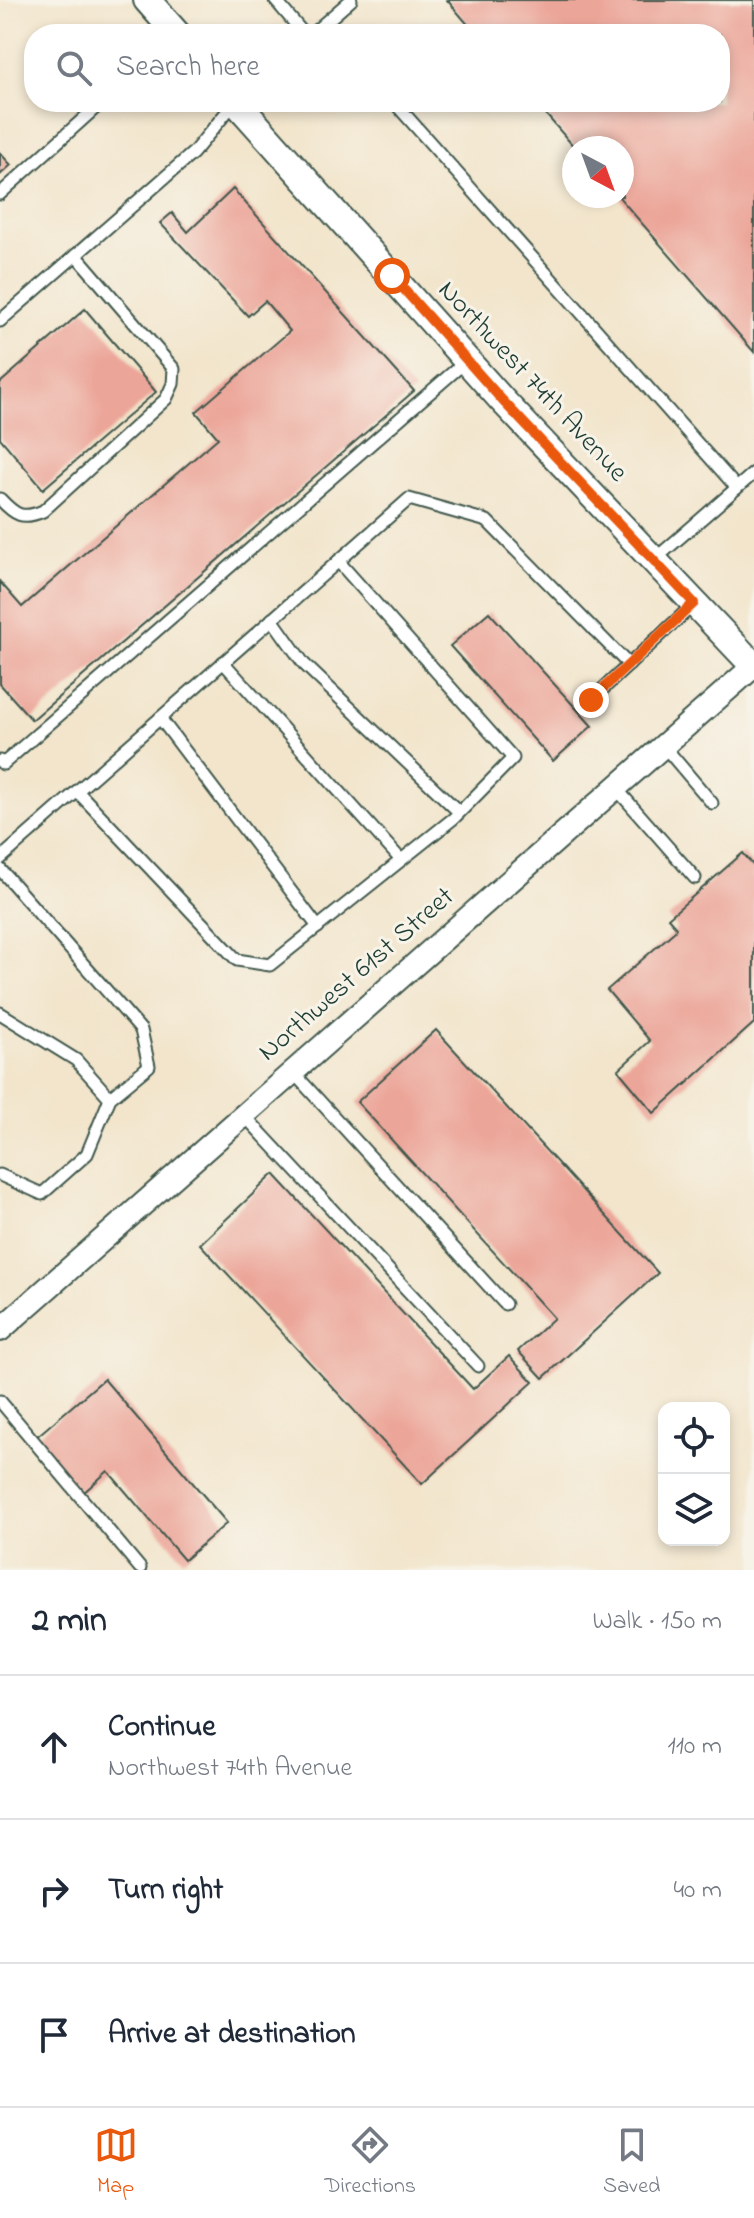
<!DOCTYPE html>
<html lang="en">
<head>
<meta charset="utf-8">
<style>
  body { margin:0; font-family:"Indie Flower",sans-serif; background:#f6f6f7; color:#1f2937 }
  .controls { position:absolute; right:24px; bottom:24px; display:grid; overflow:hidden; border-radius:16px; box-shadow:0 4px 12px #0003 }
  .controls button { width:72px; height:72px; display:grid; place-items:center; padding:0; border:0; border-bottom:2px solid #e0e1e3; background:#fff; color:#1f2937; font:40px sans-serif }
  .compass { position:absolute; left:562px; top:136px; width:72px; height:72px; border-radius:50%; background:#fff; box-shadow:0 4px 12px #0003; rotate:139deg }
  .stop { position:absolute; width:24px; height:24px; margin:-18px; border:6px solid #ea580c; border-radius:50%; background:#fff }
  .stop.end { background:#ea580c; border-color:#fff; box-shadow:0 2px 8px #0008 }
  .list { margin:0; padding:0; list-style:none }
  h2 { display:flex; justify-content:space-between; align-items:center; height:104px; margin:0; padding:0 32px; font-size:34px }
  h2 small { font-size:26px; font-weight:400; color:#747a83 }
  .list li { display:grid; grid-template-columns:52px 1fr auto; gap:24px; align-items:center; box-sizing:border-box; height:144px; padding:0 32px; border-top:2px solid #e0e1e3 }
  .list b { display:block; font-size:30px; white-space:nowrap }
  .list p { margin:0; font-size:26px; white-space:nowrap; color:#747a83 }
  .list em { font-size:26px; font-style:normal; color:#747a83 }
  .icon { flex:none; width:44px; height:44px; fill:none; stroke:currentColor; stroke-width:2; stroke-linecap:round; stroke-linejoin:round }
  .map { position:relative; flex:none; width:754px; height:1570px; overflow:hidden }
  .search { position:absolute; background:#fff; box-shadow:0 4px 12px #0003; left:24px; right:24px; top:24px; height:88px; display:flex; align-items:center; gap:20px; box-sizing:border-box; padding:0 28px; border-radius:32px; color:#747a83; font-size:30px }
  .sheet { height:536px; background:#fff }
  nav { display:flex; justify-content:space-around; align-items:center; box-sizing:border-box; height:112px; border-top:2px solid #e0e1e3; background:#fff; font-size:22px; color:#747a83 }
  nav a { display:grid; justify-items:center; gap:4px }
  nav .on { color:#ea580c }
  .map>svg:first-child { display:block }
</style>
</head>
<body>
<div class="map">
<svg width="754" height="1570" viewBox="0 0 754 1570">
  <rect width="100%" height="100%" fill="#f7f3e8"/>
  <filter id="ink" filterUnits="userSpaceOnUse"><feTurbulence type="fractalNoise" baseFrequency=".0125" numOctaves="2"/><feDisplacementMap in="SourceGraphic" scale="16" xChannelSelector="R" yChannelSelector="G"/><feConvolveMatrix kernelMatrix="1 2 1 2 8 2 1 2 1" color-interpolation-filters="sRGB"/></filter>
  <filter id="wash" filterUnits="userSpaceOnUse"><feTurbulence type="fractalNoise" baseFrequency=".006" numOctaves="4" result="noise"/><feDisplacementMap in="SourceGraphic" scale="32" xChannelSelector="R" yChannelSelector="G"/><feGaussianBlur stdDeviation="1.8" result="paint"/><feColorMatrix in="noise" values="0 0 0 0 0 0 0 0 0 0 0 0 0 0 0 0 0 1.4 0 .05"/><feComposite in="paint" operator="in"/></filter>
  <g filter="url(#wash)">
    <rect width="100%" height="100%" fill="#f2e5cc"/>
    <g id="blocks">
      <g fill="#eca599">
        <polygon points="447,0 754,0 754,352 618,196 622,196 622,148 575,148 535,102 720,102 720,34 476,34"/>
        <polygon points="0,153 11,165 0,175"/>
        <polygon points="233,189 414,391 32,720 0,684 0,582 22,607 218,438 196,412 290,331 265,301 248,316 160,223 172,213 188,232"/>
        <polygon points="85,309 156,392 43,489 0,438 0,383"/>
        <polygon points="489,612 592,726 553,761 450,646"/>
        <polygon points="743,853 754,866 754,1023 654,1113 618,1070 650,1041 607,990 675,931 676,927 668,918"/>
        <polygon points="436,1030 658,1273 543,1378 518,1351 554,1318 357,1102"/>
        <polygon points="274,1174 473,1389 509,1356 533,1382 422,1484 200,1244"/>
        <polygon points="104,1379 227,1523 184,1560 108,1471 82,1494 35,1438"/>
      </g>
    </g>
  </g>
  <g filter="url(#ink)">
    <use href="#blocks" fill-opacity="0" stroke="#3f564b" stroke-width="2"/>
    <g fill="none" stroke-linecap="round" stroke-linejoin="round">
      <defs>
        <g id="service">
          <polyline points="275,0 304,34"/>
          <polyline points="312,34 351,0"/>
          <polyline points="394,102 737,488"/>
          <polyline points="0,194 102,102"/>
          <polyline points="0,321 193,153 235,102"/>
          <path d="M0 499C15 515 22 520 43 511L166 399 173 384 174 369 76 255"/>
          <polyline points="654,560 754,473"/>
          <polyline points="272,619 304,664 459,812"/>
          <polyline points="223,662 401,860"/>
          <polyline points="591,700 694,604"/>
          <polyline points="160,718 318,927"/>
          <polyline points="663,745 712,803"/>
          <polyline points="0,761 3,764 466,361"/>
          <polyline points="615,787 695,878"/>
          <polyline points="77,791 237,960 270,965 454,818 513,758 338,561"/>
          <polyline points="0,859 409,499 487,521 629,665"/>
          <polyline points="0,869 141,1030 149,1066 110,1098 87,1154 42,1194 0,1175"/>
          <polyline points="0,1013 76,1060 110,1098"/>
          <polyline points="293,1072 505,1304"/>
          <polyline points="244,1115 478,1366"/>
          <polyline points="0,1401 140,1568"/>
        </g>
        <polyline id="minor" points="0,1330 754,666"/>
        <g id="tertiary">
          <polyline points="147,0 177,34"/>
          <polyline points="236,102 502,400 754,666"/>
        </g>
      </defs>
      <use href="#service" stroke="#3f564b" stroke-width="15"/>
      <use href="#minor" stroke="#3f564b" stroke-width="26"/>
      <use href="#tertiary" stroke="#3f564b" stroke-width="30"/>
      <use href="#service" stroke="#fff" stroke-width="11"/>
      <use href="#minor" stroke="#fff" stroke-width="22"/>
      <use href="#tertiary" stroke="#fff" stroke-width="26"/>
    </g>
  </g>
  <g fill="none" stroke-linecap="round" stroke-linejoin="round" filter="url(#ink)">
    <polyline stroke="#ea580c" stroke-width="10" points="392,276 502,400 694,603 591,700"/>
  </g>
  <g text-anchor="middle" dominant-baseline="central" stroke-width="6" stroke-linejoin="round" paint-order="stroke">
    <g font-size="28" fill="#1f3d34" stroke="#f7f3e8">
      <text transform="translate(532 382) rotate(47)">Northwest 74th Avenue</text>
      <text transform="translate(357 975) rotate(-41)">Northwest 61st Street</text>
    </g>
  </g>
</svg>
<div class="controls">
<button><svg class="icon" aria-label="locate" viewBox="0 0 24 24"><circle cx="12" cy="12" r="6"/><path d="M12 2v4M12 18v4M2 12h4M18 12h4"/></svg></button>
<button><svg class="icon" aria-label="layers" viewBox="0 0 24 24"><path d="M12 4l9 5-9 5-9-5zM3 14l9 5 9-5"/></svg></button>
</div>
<svg class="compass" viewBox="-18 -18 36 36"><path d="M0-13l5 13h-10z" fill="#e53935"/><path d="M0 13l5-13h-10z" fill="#747a83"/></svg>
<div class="stop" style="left:392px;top:276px"></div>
<div class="stop end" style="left:591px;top:700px"></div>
<div class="search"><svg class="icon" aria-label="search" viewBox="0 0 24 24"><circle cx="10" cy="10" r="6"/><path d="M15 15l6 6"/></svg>Search here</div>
</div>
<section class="sheet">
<h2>2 min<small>Walk · 150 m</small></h2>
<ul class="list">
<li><svg class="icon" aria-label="ahead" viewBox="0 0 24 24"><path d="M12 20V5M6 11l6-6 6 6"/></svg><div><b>Continue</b><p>Northwest 74th Avenue</p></div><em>110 m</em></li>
<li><svg class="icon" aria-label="right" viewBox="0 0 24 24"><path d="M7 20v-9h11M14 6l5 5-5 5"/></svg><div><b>Turn right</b></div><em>40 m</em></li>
<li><svg class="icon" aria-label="arrive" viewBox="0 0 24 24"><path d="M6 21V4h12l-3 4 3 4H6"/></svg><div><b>Arrive at destination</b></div></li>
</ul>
</section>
<nav>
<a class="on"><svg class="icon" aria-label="map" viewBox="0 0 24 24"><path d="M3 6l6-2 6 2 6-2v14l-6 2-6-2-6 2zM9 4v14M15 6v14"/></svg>Map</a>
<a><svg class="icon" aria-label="directions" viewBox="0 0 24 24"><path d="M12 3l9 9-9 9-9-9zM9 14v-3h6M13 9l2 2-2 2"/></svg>Directions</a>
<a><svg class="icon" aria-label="saved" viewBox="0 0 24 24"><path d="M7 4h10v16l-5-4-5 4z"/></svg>Saved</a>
</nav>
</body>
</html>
